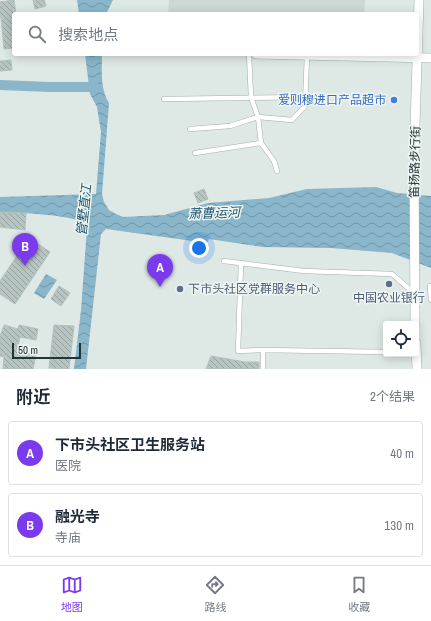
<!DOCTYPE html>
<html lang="zh">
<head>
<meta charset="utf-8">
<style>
  body { margin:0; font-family:"Archivo Narrow","Noto Sans SC",sans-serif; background:#f6f6f7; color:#1f2937 }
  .controls { position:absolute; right:12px; bottom:12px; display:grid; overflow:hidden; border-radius:4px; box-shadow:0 2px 10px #0003 }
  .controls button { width:36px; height:36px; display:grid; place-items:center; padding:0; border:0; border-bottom:1px solid #e0e1e3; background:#fff; color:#1f2937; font:20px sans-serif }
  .scale { position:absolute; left:12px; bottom:10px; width:69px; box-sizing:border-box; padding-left:4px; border:2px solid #213634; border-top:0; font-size:11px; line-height:14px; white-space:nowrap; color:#213634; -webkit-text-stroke:3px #eef5f3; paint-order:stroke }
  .you { position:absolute; left:199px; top:248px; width:14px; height:14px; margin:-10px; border:3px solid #fff; border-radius:50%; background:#1a73e8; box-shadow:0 0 0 6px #1a73e833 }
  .badge { display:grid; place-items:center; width:26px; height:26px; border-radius:50%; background:#7c3aed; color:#fff; font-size:13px; font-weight:700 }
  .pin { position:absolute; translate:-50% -33px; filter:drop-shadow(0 1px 2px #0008) }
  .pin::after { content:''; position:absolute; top:21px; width:14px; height:12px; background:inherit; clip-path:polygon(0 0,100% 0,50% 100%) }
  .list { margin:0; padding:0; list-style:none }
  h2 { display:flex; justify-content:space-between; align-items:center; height:52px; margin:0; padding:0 16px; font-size:17px }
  h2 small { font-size:13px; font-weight:400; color:#747a83 }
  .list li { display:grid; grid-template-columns:26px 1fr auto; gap:12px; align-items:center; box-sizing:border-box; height:64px; margin:0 8px 8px; padding:0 8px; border:1px solid #e0e1e3; border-radius:4px }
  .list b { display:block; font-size:15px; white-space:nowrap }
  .list p { margin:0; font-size:13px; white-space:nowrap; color:#747a83 }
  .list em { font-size:13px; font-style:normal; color:#747a83 }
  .icon { flex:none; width:22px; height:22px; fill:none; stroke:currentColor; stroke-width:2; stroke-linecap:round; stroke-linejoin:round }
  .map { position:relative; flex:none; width:431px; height:369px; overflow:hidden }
  .search { position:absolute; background:#fff; box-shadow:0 2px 10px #0003; left:12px; right:12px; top:12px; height:44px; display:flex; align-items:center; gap:10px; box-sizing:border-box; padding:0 14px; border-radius:4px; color:#747a83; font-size:15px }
  .sheet { height:196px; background:#fff }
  nav { display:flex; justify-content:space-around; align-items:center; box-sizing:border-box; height:56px; border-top:1px solid #e0e1e3; background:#fff; font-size:11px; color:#747a83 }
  nav a { display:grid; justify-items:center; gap:2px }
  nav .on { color:#7c3aed }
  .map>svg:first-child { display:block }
</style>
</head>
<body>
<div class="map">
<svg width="431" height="369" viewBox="0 0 431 369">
  <defs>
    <pattern id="water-waves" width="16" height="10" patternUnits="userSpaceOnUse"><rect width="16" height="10" fill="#89b6ca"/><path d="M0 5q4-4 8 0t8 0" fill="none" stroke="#7095a5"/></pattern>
    <pattern id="building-back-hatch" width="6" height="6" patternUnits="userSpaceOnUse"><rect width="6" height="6" fill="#b6c5c1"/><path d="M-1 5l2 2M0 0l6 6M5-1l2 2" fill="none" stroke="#94a19e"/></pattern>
  </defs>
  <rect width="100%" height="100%" fill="#dee8e5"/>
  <polygon fill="#ccd8d4" points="169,0 365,0 364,14 168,14"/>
  <g fill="url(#water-waves)">
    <polygon points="77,0 113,0 106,14 79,14"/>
    <path d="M85 54H102C102 71 100 89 109 103L102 194 104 202 109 210 116 214 123 217 164 215 208 203 269 198 307 189 376 187 397 193 431 196V268L392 253 331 248 263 247 209 239 207 243 106 229 101 234 86 369H74L81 310 87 228 86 224C71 214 19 213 0 212V197L96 194 101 132 97 107 90 94Z"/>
    <polygon points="46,274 57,280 44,299 34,293"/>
  </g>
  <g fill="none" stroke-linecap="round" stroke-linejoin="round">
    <polyline stroke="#89b6ca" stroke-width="10" points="0,85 50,87 94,87"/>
  </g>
  <g fill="url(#building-back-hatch)" stroke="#b1c1bd">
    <polygon points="14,0 16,14 14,14 14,48 4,49 1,17 0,18 0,2"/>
    <polygon points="33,0 44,0 46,6 35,9"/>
    <polygon points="11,60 12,70 0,71 0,61"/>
    <polygon points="204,189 208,199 198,203 194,193"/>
    <polygon points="0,212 26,213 25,230 0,227"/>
    <polygon points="29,238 50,252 15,304 0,294 0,281"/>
    <polygon points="59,286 70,293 61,306 51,299"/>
    <polygon points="4,325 18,329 19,325 38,329 36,340 20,337 17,351 36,355 33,369 3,369 4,357 0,356 0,334 1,334"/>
    <polygon points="54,325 74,326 69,369 49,368"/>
    <polygon points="211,356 245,362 259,362 259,369 206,369"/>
  </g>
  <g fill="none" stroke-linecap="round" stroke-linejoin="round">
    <defs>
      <g id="lane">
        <polyline points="249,54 251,97 258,117 261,143 274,161 277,171"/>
        <polyline points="164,99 306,97"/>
        <polyline points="190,129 230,126 258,117 292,120 305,106 307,55"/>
        <polyline points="195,153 261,143"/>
        <polyline points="224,261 304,271 392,274 414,293"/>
        <polyline points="241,263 238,351 263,350"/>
        <polyline points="431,300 430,286 431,286"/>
        <polyline points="263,369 263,350 386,352"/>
      </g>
      <g id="street">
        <polyline points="256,54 431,58"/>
        <polyline points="415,324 414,157 419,0"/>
        <polyline points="416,343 417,369"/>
      </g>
    </defs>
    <use href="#lane" stroke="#a2afac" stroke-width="5.5"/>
    <use href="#street" stroke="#a2afac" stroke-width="10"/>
    <use href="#lane" stroke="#fff" stroke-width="4.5"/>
    <use href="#street" stroke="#fff" stroke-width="9"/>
  </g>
  <circle fill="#3f7fe0" stroke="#eef5f3" stroke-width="1.5" cx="394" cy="100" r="4"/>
  <g fill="#5c6f8a" stroke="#eef5f3" stroke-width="1.5">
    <circle cx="389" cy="284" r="4"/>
    <circle cx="180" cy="289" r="4"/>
  </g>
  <g text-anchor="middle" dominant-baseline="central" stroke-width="3" stroke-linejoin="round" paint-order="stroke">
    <g font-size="12" fill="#366cbe" stroke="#eef5f3" text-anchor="end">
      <text x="386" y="100">爱则穆进口产品超市</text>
    </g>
    <g font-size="12" fill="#213634" stroke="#eef5f3">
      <text transform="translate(415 162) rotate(-89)">笛扬路步行街</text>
    </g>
    <g font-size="12" fill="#4e5e75" stroke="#eef5f3" text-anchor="start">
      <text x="188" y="289">下市头社区党群服务中心</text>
      <text x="389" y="298" text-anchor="middle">中国农业银行</text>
    </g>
    <g font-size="13" font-style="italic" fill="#20556d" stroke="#eef5f3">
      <text transform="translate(84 210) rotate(-84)">管墅直江</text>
      <text transform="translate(214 213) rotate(-2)">萧曹运河</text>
    </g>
  </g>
</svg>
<div class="controls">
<button><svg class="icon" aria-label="locate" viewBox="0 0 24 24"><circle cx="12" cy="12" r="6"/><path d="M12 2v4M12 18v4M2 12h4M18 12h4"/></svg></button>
</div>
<div class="scale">50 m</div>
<div class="you"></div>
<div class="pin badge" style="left:160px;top:287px">A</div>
<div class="pin badge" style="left:25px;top:266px">B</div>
<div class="search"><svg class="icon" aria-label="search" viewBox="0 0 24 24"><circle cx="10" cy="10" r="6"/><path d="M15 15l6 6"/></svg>搜索地点</div>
</div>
<section class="sheet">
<h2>附近<small>2个结果</small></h2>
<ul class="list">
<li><span class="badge">A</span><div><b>下市头社区卫生服务站</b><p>医院</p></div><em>40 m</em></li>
<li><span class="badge">B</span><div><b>融光寺</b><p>寺庙</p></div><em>130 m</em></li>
</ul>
</section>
<nav>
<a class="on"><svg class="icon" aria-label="map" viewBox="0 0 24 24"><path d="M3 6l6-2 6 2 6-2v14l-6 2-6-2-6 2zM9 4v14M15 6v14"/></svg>地图</a>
<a><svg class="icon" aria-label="directions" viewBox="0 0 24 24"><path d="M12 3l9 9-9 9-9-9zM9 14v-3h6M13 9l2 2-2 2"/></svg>路线</a>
<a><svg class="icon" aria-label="saved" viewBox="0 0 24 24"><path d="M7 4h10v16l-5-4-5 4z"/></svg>收藏</a>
</nav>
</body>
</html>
